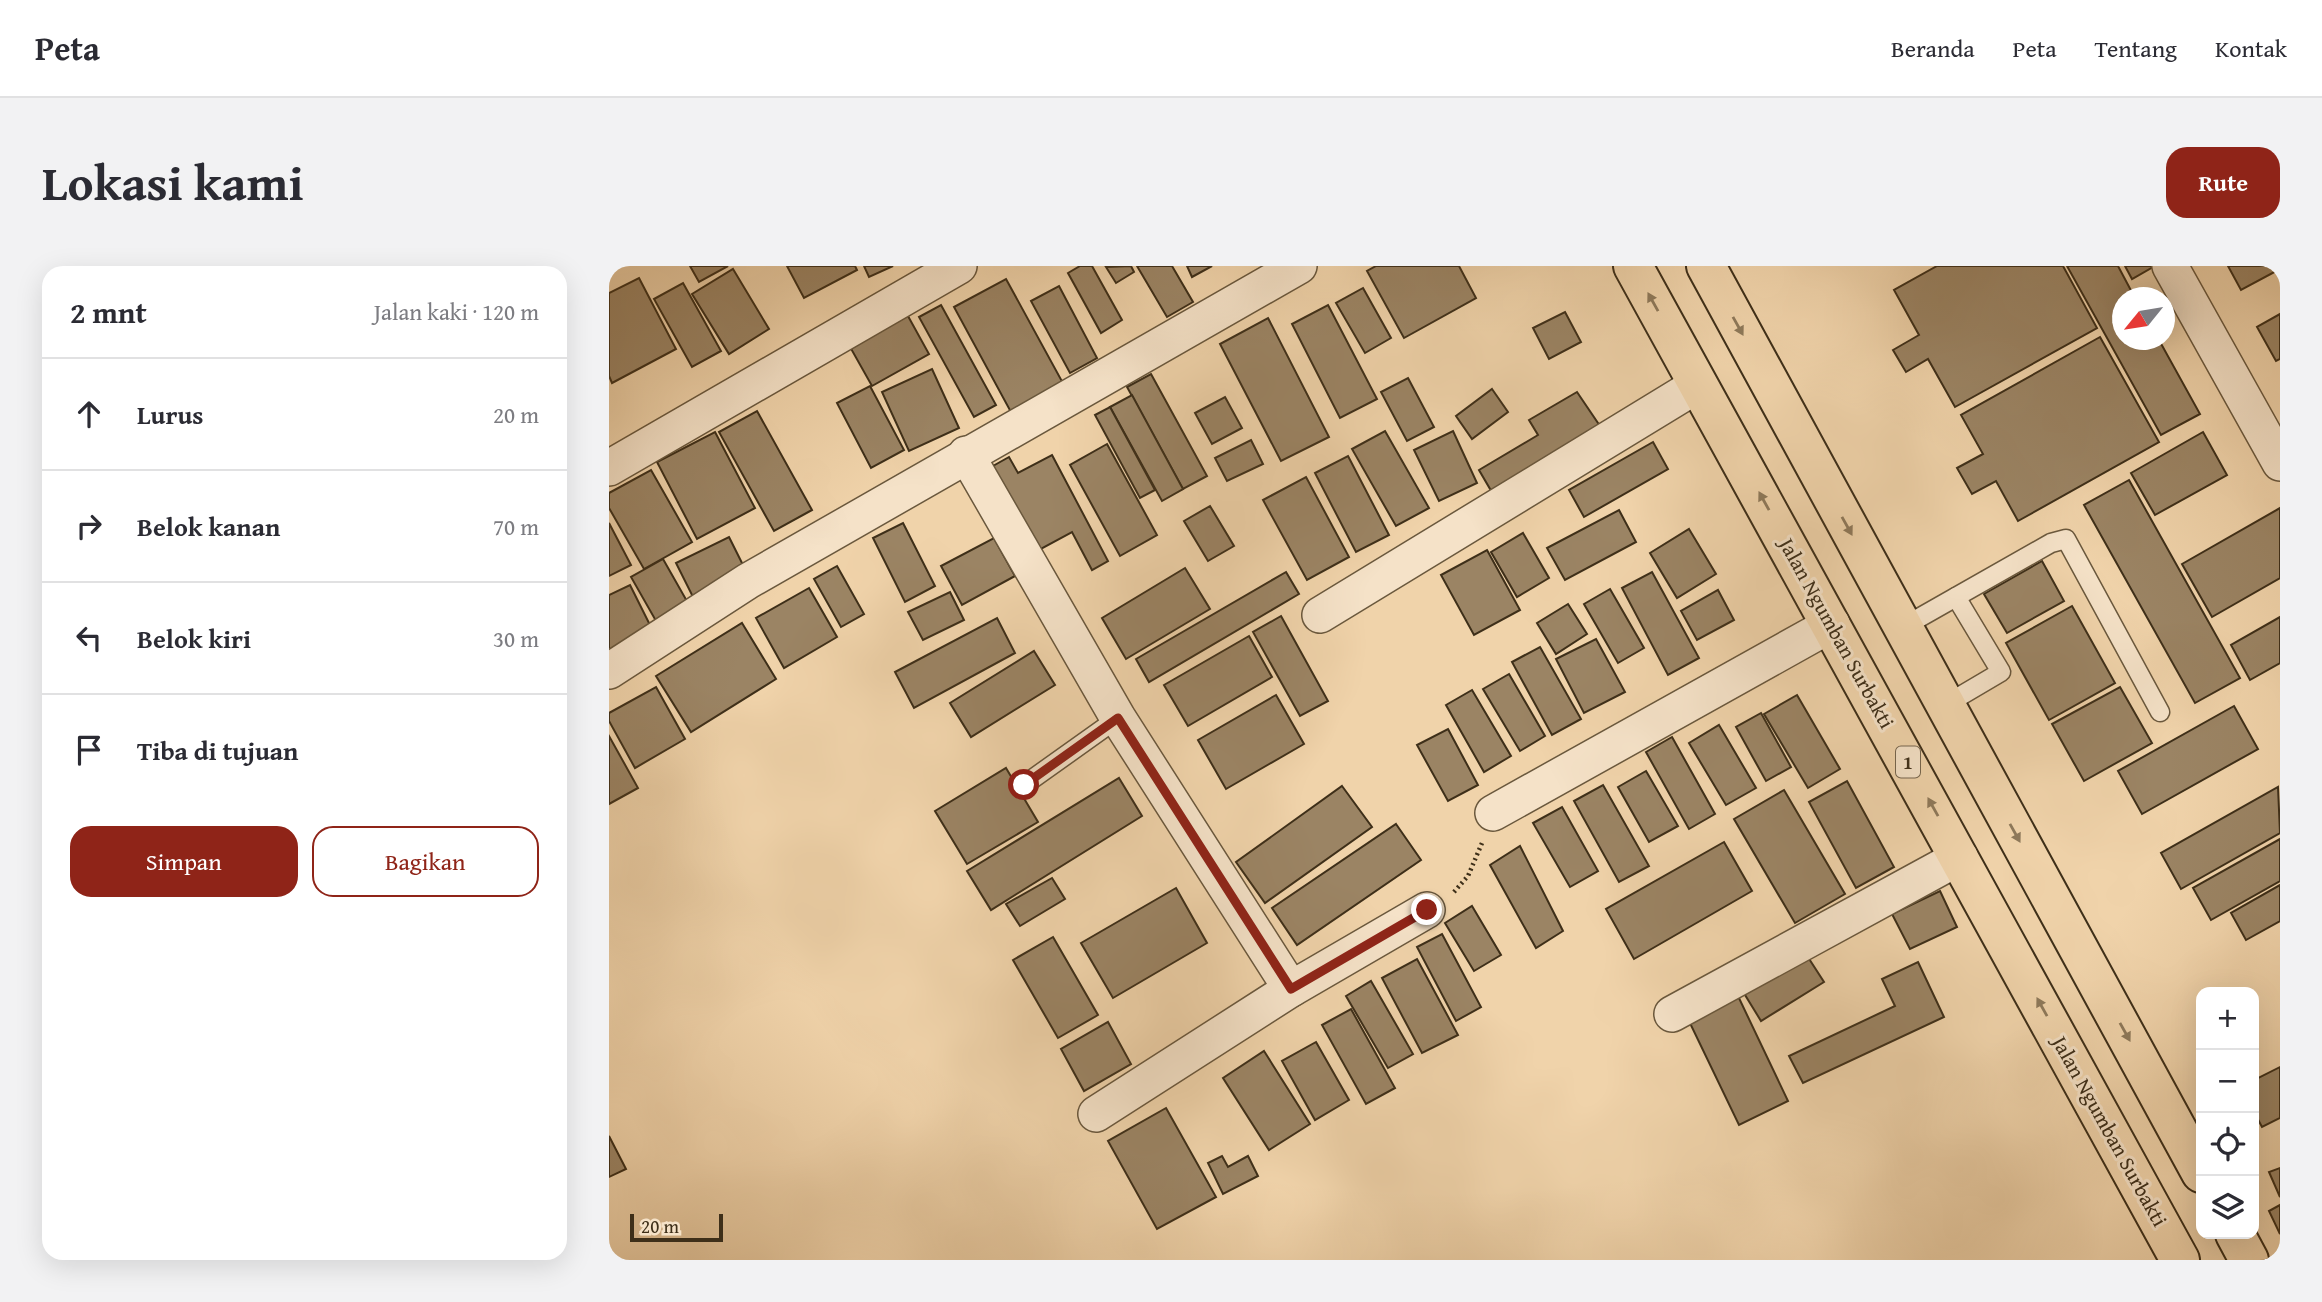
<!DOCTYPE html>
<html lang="id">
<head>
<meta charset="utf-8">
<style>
  body { margin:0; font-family:"Gentium Book Plus",serif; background:#f2f2f3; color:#2b2b33 }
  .controls { position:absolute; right:21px; bottom:21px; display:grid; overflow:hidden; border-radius:14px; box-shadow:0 7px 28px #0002 }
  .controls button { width:63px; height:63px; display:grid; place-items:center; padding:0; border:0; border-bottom:2px solid #e1e1e2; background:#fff; color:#2b2b33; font:35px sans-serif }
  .compass { position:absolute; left:1503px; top:21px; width:63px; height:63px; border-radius:50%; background:#fff; box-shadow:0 7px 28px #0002; rotate:240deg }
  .scale { position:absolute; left:21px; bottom:18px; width:93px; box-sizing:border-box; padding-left:7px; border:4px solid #3e2f19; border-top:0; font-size:19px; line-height:24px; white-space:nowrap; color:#3e2f19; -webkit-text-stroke:5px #f5e2c8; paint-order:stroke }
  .stop { position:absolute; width:21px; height:21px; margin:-16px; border:5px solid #8f2418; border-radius:50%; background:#fff }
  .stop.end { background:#8f2418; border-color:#fff; box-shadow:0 2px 7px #0008 }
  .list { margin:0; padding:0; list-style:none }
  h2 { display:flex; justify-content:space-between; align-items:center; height:91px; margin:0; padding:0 28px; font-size:30px }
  h2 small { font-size:23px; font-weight:400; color:#7c7c81 }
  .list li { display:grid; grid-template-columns:46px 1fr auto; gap:21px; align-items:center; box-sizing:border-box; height:112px; padding:0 28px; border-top:2px solid #e1e1e2 }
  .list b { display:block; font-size:26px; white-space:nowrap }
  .list em { font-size:23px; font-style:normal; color:#7c7c81 }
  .actions { display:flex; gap:14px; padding:21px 28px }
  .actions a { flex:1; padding:16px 0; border:2px solid #8f2418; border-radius:21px; text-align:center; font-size:24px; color:#8f2418 }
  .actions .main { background:#8f2418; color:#fff }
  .icon { flex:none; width:38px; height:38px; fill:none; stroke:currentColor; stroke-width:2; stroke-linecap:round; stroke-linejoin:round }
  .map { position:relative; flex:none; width:1671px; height:994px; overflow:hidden; border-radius:21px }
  header { display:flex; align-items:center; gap:42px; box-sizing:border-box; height:98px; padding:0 35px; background:#fff; border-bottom:2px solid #e1e1e2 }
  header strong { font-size:33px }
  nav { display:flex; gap:38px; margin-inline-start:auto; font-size:24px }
  .intro { display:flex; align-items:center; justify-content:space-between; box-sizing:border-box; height:168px; padding:0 42px }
  h1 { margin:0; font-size:49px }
  .button { padding:18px 32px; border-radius:21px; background:#8f2418; color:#fff; font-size:24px; font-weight:700 }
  main { display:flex; gap:42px; padding:0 42px }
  aside { flex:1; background:#fff; border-radius:21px; box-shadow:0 7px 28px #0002 }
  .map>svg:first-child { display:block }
</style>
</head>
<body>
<header>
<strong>Peta</strong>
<nav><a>Beranda</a><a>Peta</a><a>Tentang</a><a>Kontak</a></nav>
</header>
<div class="intro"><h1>Lokasi kami</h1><a class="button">Rute</a></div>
<main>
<aside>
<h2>2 mnt<small>Jalan kaki · 120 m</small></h2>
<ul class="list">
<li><svg class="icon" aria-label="ahead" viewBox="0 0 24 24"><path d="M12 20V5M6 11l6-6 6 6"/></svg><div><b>Lurus</b></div><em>20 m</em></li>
<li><svg class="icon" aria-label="right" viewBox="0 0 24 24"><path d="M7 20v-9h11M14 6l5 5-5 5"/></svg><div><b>Belok kanan</b></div><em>70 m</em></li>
<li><svg class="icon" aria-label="left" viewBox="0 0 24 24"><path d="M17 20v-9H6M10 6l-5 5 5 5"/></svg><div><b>Belok kiri</b></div><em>30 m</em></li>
<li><svg class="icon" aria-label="arrive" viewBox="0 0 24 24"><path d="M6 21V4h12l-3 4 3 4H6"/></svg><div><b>Tiba di tujuan</b></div></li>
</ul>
<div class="actions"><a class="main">Simpan</a><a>Bagikan</a></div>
</aside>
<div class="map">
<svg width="1671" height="994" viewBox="0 0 1671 994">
  <rect width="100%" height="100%" fill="#f0d3aa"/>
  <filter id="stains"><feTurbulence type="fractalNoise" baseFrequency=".00286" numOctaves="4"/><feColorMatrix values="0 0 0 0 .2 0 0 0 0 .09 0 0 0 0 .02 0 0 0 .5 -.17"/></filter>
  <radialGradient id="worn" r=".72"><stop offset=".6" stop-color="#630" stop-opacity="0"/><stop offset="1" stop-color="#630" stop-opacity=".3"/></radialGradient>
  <g fill="#9b8464" stroke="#3e2f19" stroke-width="2">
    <polygon points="81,0 119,0 90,16"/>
    <polygon points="178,0 246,0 248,4 195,32"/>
    <polygon points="255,0 284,0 260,11"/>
    <polygon points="471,0 483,0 513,54 492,67 459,7"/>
    <polygon points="522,0 525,6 507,17 497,1"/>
    <polygon points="528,0 563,0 584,36 558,51"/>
    <polygon points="578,0 603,0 583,11"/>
    <polygon points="767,0 850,0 867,32 795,72 758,5"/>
    <polygon points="1328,0 1454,0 1488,62 1346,141 1319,93 1297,106 1284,84 1310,69 1285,24"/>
    <polygon points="1458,0 1509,0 1526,32 1514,32 1514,74 1550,74 1591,148 1552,169"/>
    <polygon points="1516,0 1543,0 1544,1 1523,13"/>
    <polygon points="1619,0 1671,0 1671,3 1632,24"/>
    <polygon points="124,3 160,63 120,88 83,28"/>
    <polygon points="30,12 67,83 3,117 0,110 0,27"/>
    <polygon points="397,13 455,119 403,148 345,41"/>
    <polygon points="74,17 112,85 83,101 45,33"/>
    <polygon points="450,20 488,92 461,107 422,35"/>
    <polygon points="754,22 782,72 756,87 727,37"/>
    <polygon points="332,39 387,139 365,151 310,51"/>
    <polygon points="719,39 768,133 731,152 683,58"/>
    <polygon points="294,41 320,88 263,120 236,72"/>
    <polygon points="956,46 972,76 940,93 924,62"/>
    <polygon points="1671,48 1671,93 1667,95 1648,61"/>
    <polygon points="659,52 720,171 672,195 611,78"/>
    <polygon points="1491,71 1550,176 1409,255 1387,215 1363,228 1348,202 1374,188 1352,149"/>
    <polygon points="323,103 350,162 300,185 273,126"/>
    <polygon points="542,108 598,210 574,223 518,121"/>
    <polygon points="799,112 825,161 798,175 772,126"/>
    <polygon points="261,120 295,184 262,202 228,137"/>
    <polygon points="883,123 899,146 863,173 847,150"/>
    <polygon points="968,126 993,163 884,228 870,204 929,169 920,154"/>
    <polygon points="523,129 574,223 553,235 501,141"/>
    <polygon points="616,131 633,162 603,178 586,147"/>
    <polygon points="501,141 546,224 531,232 486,149"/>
    <polygon points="148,145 203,244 165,265 110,166"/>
    <polygon points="776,165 820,242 787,260 743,183"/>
    <polygon points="844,165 868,217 830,235 805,184"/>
    <polygon points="106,166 146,242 88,273 48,196"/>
    <polygon points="1594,166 1618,209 1546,249 1522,207"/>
    <polygon points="642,174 654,198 618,215 606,192"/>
    <polygon points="1044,176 1059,203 975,251 960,224"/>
    <polygon points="498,178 548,269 511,290 461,199"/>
    <polygon points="443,189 499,295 483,304 463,266 430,284 375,205 400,191 409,207"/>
    <polygon points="739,190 780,269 747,286 706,207"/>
    <polygon points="42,204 83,276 35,303 0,242 0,227"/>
    <polygon points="697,211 740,291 698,314 654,234"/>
    <polygon points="1520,214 1631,412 1586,437 1475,239"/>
    <polygon points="601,240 625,280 599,295 575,255"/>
    <polygon points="1671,242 1671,312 1603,351 1573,298"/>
    <polygon points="1010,244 1027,276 956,314 938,282"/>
    <polygon points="0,257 22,299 0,310"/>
    <polygon points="294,257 326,320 296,336 264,272"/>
    <polygon points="1080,263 1107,308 1068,332 1041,287"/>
    <polygon points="914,267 940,312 908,331 882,286"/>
    <polygon points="120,271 139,309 86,335 67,297"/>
    <polygon points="385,272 406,310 353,339 332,300"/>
    <polygon points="878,284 911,344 865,369 832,309"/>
    <polygon points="54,293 83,344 51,362 22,311"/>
    <polygon points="1433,295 1455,335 1398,367 1375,328"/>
    <polygon points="228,300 255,348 232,361 205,313"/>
    <polygon points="576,302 601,343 517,393 493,352"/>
    <polygon points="677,306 690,328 540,416 527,393"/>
    <polygon points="1043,306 1090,392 1059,409 1013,322"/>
    <polygon points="21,319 46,369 0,393 0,329"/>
    <polygon points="200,322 228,371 175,402 147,352"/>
    <polygon points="1001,323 1035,382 1009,397 975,338"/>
    <polygon points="1109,324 1125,354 1088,374 1072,345"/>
    <polygon points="341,326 355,354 314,374 299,346"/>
    <polygon points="959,338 978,368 947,388 928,357"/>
    <polygon points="1463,340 1506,417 1440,454 1397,377"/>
    <polygon points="672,350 719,435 691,450 644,366"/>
    <polygon points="1671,351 1671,397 1641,414 1622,379"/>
    <polygon points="388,352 406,387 305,442 286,406"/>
    <polygon points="133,357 167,413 82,466 47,410"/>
    <polygon points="640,370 663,411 579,460 555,419"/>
    <polygon points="987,373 1016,426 975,447 947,393"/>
    <polygon points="931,381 972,453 943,469 903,396"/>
    <polygon points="425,385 446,419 362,471 341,437"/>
    <polygon points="900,408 936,470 911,485 874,423"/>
    <polygon points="47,421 76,473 26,502 0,455 0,447"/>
    <polygon points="1511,421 1543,477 1475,515 1443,458"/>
    <polygon points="863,424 902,490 875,506 837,439"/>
    <polygon points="667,429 695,478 617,523 589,474"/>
    <polygon points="1188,429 1231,503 1199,522 1155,448"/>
    <polygon points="1625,440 1649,483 1533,548 1509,505"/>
    <polygon points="1152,447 1182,501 1157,515 1127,461"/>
    <polygon points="1110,459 1147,522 1117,539 1080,477"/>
    <polygon points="839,463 869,519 839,535 808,479"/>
    <polygon points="0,470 29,522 0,538"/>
    <polygon points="1063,471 1106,548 1080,563 1037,486"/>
    <polygon points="397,502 429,556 358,598 326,545"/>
    <polygon points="1037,505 1069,560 1040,576 1009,521"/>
    <polygon points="510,512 533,550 382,644 358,605"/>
    <polygon points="1238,515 1285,601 1247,622 1200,536"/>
    <polygon points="994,519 1040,600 1010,616 965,535"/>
    <polygon points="733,520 763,561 656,637 627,596"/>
    <polygon points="1669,521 1671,567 1572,623 1552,587"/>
    <polygon points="1175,524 1236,628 1186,657 1125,553"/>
    <polygon points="953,541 989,605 961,621 924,557"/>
    <polygon points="787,558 812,594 688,679 663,642"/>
    <polygon points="1671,573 1671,615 1602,654 1584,622"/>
    <polygon points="1115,576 1143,625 1025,693 997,643"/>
    <polygon points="911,580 954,665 927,682 881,599"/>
    <polygon points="443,612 456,633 411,660 397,638"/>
    <polygon points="1671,619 1671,655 1637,674 1622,647"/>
    <polygon points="567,622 598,677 504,732 472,677"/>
    <polygon points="1331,625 1348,661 1301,683 1283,648"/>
    <polygon points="863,640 892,689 865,705 836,657"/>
    <polygon points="833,668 872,741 847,755 808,681"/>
    <polygon points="444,671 489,749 449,772 404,694"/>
    <polygon points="1195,685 1215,716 1152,755 1133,724"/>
    <polygon points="808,693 849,769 813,787 773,712"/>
    <polygon points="1309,696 1335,751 1194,817 1180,790 1286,740 1273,713"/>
    <polygon points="762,715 804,788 779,802 737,730"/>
    <polygon points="1129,730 1179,835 1130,859 1079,753"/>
    <polygon points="742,743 786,822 757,838 713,759"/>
    <polygon points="499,756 522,798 475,825 452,783"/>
    <polygon points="707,776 740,834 706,854 673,795"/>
    <polygon points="655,785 701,858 660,884 614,812"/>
    <polygon points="1671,801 1671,852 1653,861 1645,846 1645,814"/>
    <polygon points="557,842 607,931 548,963 499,875"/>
    <polygon points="0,870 17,903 0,911"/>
    <polygon points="613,890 619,901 639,890 649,910 614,928 599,897"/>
    <polygon points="1671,902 1671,931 1660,906"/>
    <polygon points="1671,939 1671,968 1660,945"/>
  </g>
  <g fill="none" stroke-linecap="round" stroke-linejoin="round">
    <defs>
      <g id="lane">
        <polyline points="1294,361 1442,277 1457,273 1551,446"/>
        <polyline points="1336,439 1392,406 1347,331"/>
        <polyline points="415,519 509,452"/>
      </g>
      <g id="street">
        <polyline points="1561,0 1671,197"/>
        <polyline points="357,188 509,452 682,723"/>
        <polyline points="0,202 350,0"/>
        <polyline points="711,349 1090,118"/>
        <polyline points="0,405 139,315 690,0"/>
        <polyline points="884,547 1223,358"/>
        <polyline points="1063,748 1351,591"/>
        <polyline points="487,848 682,723 818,644"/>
      </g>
      <g id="highway">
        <polyline points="1024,0 1571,994"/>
        <polyline points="1097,0 1592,907"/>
        <polyline points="1626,968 1640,994"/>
      </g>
    </defs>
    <use href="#lane" stroke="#6a583d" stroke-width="21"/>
    <use href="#street" stroke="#6a583d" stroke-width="38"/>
    <use href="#highway" stroke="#3e2f19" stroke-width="42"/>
    <polyline stroke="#3e2f19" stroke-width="4.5" stroke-dasharray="2 3.5" stroke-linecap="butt" points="845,626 859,610 873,577"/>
    <use href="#lane" stroke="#f5e2c8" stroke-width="18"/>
    <use href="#street" stroke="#f5e2c8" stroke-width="35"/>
    <use href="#highway" stroke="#f0d3aa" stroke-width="38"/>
  </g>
  <defs><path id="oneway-solid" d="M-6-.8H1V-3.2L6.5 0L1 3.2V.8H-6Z" transform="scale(1.75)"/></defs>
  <g fill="#8e795a">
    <use href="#oneway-solid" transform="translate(1044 36) rotate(-119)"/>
    <use href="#oneway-solid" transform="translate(1129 60) rotate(61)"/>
    <use href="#oneway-solid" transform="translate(1155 235) rotate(-119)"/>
    <use href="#oneway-solid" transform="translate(1238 260) rotate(61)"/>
    <use href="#oneway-solid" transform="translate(1324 541) rotate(-119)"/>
    <use href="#oneway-solid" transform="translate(1406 567) rotate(61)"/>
    <use href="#oneway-solid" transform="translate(1433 741) rotate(-119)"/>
    <use href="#oneway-solid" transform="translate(1516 766) rotate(61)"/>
  </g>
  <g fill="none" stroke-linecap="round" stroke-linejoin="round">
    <polyline stroke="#8f2418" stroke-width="9" points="415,519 509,452 682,723 818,644"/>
  </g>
  <g text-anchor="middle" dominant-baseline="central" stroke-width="6" stroke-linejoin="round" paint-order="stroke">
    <rect fill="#f5e2c8" stroke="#75654e" stroke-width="2" x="1287" y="480.5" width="24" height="31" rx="5"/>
    <g font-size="19" font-weight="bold" fill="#3e2f19">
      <text x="1299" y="496">1</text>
    </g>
    <g font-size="21" fill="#3e2f19" stroke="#f5e2c8">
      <text transform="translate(1228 367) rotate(61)">Jalan Ngumban Surbakti</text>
      <text transform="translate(1501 865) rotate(61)">Jalan Ngumban Surbakti</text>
    </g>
  </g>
  <rect width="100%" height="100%" filter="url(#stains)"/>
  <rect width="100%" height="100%" fill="url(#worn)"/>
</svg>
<div class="controls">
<button>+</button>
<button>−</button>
<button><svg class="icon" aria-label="locate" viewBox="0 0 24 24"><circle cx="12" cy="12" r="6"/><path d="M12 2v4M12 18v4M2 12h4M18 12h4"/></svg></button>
<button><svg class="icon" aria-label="layers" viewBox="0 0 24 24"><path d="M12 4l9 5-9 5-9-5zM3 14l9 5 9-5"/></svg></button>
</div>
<svg class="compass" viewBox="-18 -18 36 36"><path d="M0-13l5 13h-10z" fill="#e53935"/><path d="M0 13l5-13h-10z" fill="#7c7c81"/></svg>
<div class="scale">20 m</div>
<div class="stop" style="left:415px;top:519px"></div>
<div class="stop end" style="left:818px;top:644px"></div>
</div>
</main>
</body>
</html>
